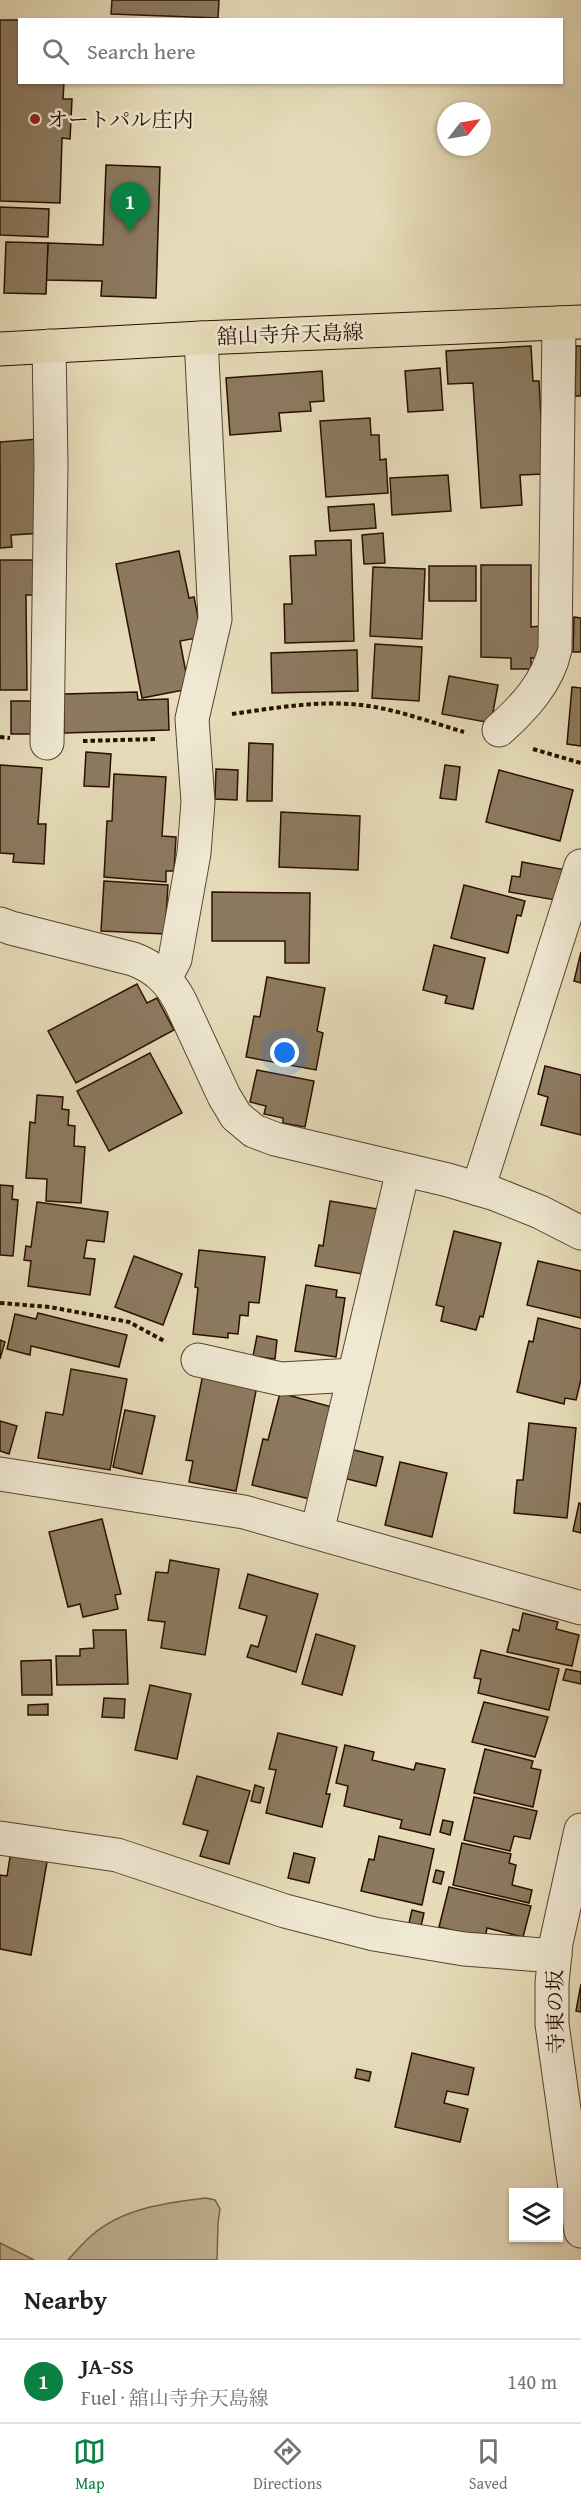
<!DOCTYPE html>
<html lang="en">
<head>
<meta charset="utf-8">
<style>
  body { margin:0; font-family:"Gentium Book Plus","Noto Serif JP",serif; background:#f6f6f6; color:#202124 }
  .controls { position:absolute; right:18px; bottom:18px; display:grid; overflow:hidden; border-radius:0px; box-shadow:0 2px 4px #0004 }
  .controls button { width:54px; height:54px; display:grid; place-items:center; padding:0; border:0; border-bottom:2px solid #e0e0e0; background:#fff; color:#202124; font:30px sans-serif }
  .compass { position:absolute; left:437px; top:102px; width:54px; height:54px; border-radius:50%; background:#fff; box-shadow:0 2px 4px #0004; rotate:59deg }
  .you { position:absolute; left:285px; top:1053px; width:21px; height:21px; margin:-15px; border:4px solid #fff; border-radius:50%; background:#1a73e8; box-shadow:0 0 0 9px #1a73e833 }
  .badge { display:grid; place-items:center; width:39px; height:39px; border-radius:50%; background:#0b8043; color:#fff; font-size:20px; font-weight:700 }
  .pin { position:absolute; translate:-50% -50px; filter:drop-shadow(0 2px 3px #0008) }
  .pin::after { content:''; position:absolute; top:32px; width:21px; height:18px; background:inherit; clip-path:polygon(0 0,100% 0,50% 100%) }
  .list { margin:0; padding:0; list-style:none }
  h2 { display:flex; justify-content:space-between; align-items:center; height:78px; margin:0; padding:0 24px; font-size:26px }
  h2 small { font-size:20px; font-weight:400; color:#757577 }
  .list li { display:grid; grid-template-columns:39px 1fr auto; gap:18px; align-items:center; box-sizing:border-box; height:84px; padding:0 24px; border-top:2px solid #e0e0e0 }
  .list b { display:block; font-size:22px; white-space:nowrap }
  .list p { margin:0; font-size:20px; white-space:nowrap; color:#757577 }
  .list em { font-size:20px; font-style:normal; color:#757577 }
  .icon { flex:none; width:33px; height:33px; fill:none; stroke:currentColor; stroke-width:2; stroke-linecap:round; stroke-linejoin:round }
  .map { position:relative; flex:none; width:581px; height:2260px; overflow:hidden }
  .search { position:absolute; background:#fff; box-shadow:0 2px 4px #0004; left:18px; right:18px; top:18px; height:66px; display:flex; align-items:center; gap:15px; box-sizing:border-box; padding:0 21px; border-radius:0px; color:#757577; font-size:22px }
  .sheet { height:162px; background:#fff }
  nav { display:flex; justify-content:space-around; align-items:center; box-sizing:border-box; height:84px; border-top:2px solid #e0e0e0; background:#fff; font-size:16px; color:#757577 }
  nav a { display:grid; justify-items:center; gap:3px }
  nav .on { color:#0b8043 }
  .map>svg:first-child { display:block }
</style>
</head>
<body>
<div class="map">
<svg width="581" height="2260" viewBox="0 0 581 2260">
  <rect width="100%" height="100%" fill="#e6dcb9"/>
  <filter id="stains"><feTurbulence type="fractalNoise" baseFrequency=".00333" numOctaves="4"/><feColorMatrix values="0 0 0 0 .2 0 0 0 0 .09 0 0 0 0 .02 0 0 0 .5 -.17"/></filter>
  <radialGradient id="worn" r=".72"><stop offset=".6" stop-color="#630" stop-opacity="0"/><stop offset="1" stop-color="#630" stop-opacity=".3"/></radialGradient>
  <g fill="#c6b99a" stroke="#78644d" stroke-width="1.5">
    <path d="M206 2198 215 2200 220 2209 218 2223 217 2260H68C75 2252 83 2243 91 2236 122 2208 166 2203 206 2198Z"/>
    <polygon points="0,2243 34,2260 0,2260"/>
  </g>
  <g fill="#8c7a60" stroke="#2b0f00" stroke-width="1.5">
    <polygon points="112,0 219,0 218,18 111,14"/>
    <polygon points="0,20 20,20 20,82 64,82 63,99 72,99 70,139 62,138 60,203 0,201"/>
    <polygon points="106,165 160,167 156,298 101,296 102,281 46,280 48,243 103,245"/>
    <polygon points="0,207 49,209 48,237 0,235"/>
    <polygon points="6,242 48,243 46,294 4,293"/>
    <polygon points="531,346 533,381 539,381 544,474 520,475 522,505 481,508 473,383 448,384 446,351"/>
    <polygon points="576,346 581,346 581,396 575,396"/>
    <polygon points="440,368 443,410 408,412 405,371"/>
    <polygon points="322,371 324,401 310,402 311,411 279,413 281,431 230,435 226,378"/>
    <polygon points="370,418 371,435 379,435 380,460 386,459 388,493 326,497 320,421"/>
    <polygon points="39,439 45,533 11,535 12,547 0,548 0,442"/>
    <polygon points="448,475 451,511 392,515 390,478"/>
    <polygon points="374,504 376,528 330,531 328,507"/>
    <polygon points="383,533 385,563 364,564 362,535"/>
    <polygon points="351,540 354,641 285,643 284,604 292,604 290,556 316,555 315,541"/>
    <polygon points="179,551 189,598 194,597 202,637 180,641 189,689 142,698 116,564"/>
    <polygon points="0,560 34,560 34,595 26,595 27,690 0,690"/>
    <polygon points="481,565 531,565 531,627 539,626 539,658 531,658 531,669 511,669 511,658 481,657"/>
    <rect x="429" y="566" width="47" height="35"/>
    <polygon points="373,567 425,569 422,639 370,636"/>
    <polygon points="574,617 581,618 581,652 573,652"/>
    <polygon points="375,644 422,647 419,701 372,698"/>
    <polygon points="357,650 358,691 272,693 271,653"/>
    <polygon points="449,676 498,685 491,723 442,714"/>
    <polygon points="572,687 581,688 581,746 567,744"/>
    <polygon points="137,692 138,700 168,699 169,730 64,733 64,694"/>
    <rect x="11" y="701" width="25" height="33"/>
    <polygon points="249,743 273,744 272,801 247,801"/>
    <polygon points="86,752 111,754 109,787 84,786"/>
    <polygon points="0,765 42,768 38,824 46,824 44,864 13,862 14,854 0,853"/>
    <polygon points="445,765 460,767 456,800 440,798"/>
    <polygon points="216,769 238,770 237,800 215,799"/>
    <polygon points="499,770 573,790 560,841 486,822"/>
    <polygon points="114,774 166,777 162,836 176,837 174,871 166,871 166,882 104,877 107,821 112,821"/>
    <polygon points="281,812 360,816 358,870 279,867"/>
    <polygon points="522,862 566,870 561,901 509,892 512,876 520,877"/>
    <polygon points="104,881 168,885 165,934 101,931"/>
    <polygon points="464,885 525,901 521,916 517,915 508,953 451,938"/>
    <polygon points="212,892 310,893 309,963 285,963 285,941 212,941"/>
    <polygon points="434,945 485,958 473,1009 445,1003 447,996 423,990"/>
    <polygon points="581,952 581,983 574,981"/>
    <polygon points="267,977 325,988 317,1031 323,1033 316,1070 246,1057 254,1016 260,1017"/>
    <polygon points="137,984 147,1003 157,998 174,1030 76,1083 48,1031"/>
    <polygon points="150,1053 182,1113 109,1151 77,1091"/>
    <polygon points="545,1066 581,1075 581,1135 541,1125 548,1097 538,1094"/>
    <polygon points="257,1070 314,1081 305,1127 283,1123 283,1118 264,1114 266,1106 250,1102"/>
    <polygon points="37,1095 63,1097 62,1109 69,1110 68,1125 75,1126 74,1146 85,1147 81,1203 46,1201 47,1179 26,1178 30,1122 35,1123"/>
    <polygon points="0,1185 13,1186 12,1199 18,1200 13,1256 0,1255"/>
    <polygon points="330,1201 378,1209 368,1275 315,1266 319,1245 323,1246"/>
    <polygon points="37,1202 108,1212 104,1242 87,1240 84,1258 95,1259 90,1295 28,1286 31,1261 24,1260 26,1246 31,1247"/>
    <polygon points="454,1231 501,1243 483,1317 480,1316 476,1330 441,1321 444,1307 436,1305"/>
    <polygon points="199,1250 265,1257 259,1303 249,1302 248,1316 240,1315 238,1334 228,1333 228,1338 193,1334 198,1288 195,1287"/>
    <polygon points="134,1256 182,1274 163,1325 115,1307"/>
    <polygon points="538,1261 581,1271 581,1318 527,1305"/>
    <polygon points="306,1285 337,1290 336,1297 345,1298 336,1357 295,1351"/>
    <polygon points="38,1313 127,1335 119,1367 31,1346 30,1355 7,1349 15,1314 36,1319"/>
    <polygon points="538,1318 581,1329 581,1379 576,1400 565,1398 564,1404 517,1392 529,1341 533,1342"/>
    <polygon points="257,1336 277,1340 275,1359 253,1356"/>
    <polygon points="0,1340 5,1342 0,1359"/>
    <polygon points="71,1369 127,1379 110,1470 38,1458 46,1412 63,1415"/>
    <polygon points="203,1374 257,1386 236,1491 189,1482 193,1461 186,1460"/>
    <polygon points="280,1393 332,1407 310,1499 252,1485 263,1439 268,1440"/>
    <polygon points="125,1410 155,1416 142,1474 113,1467"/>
    <polygon points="0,1421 17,1426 9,1454 0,1451"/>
    <polygon points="529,1423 576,1428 567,1518 514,1513 517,1480 523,1480"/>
    <polygon points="350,1449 383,1457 376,1486 343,1478"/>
    <polygon points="400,1462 447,1473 432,1537 385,1525"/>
    <polygon points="579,1503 581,1504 581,1533 573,1531"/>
    <polygon points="102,1519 121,1594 115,1595 118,1609 83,1617 80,1604 68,1607 49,1532"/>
    <polygon points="170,1560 219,1569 205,1655 161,1648 165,1622 148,1620 156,1572 168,1573"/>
    <polygon points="248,1574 318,1594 296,1672 247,1657 251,1645 258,1647 267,1616 239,1608"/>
    <polygon points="523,1613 558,1622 556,1629 579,1635 572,1666 507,1652 513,1629 519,1631"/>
    <polygon points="93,1630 126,1630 128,1684 57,1685 56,1656 80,1656 80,1649 94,1648"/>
    <polygon points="316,1634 355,1646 342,1695 302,1684"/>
    <polygon points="481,1650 559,1669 549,1710 478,1693 481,1679 474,1678"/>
    <polygon points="51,1660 52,1695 22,1695 21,1661"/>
    <polygon points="566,1669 581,1672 581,1684 563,1680"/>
    <polygon points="150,1685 191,1694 177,1759 135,1750"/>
    <polygon points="104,1698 125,1699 124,1718 102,1717"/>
    <polygon points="484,1702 548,1717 535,1757 472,1742"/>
    <polygon points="48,1704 48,1715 28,1715 28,1705"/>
    <polygon points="278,1733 337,1747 326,1794 330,1794 322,1827 266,1813 276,1770 269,1769"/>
    <polygon points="345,1745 374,1752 372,1760 414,1770 416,1763 445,1769 430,1835 400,1828 402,1820 344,1806 348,1786 336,1783"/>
    <polygon points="485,1749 533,1761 531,1768 541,1770 533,1807 474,1793"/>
    <polygon points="197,1776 250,1791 229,1864 200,1856 208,1831 183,1824"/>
    <polygon points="255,1785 264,1788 260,1803 251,1801"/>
    <polygon points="474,1797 537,1811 530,1839 514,1836 510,1851 464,1840"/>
    <polygon points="443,1820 453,1822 450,1835 440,1832"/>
    <polygon points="379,1836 434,1849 422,1905 361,1891 369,1859 374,1860"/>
    <polygon points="462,1843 511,1854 509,1863 516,1865 512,1885 532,1890 529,1903 453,1885"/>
    <polygon points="11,1851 48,1856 31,1955 0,1949 0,1875 7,1876"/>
    <polygon points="294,1853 315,1858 309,1883 288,1878"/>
    <polygon points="436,1870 444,1872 441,1884 433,1882"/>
    <polygon points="449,1887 531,1906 523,1937 487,1928 485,1938 439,1927"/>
    <polygon points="412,1910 424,1913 421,1926 409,1923"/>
    <polygon points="581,1984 581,2012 576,2011"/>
    <polygon points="412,2053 474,2068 468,2095 447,2091 444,2103 468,2109 460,2142 395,2127"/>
    <polygon points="357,2069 371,2072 369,2081 355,2078"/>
  </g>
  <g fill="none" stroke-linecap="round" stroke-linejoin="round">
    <defs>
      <g id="minor">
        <path d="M499 730C524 708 548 682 555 649L559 323"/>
        <polyline points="47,743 51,464 49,346"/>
        <path d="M0 924 11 928 133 959C155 967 169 980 180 1001L224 1096 236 1116 254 1131 275 1139 448 1180 495 1194 540 1212 581 1233"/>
        <polyline points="165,978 175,959 194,853 198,802 192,719 215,619 201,338"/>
        <polyline points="478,1189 581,866"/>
        <polyline points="198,1360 281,1379 354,1375"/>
        <polyline points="0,1474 244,1512 581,1608"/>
        <polyline points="317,1532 403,1170"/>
        <polyline points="581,1830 556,1943 552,1983 552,2024 581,2231"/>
        <polyline points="0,1838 117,1855 285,1911 374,1934 464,1949 555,1956"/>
      </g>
      <polyline id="major" points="0,349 201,338 581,322"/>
    </defs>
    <use href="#minor" stroke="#5a422e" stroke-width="35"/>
    <use href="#major" stroke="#2b0f00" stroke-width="35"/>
    <g stroke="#2b0f00" stroke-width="4" stroke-dasharray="4.5 3" stroke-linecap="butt">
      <path d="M232 714C275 708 318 700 361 705 396 709 430 722 464 732"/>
      <polyline points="0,737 10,738"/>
      <polyline points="83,741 157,739"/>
      <polyline points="533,749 581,763"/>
      <polyline points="0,1303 50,1307 129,1322 166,1342"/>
    </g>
    <use href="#minor" stroke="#efe8d2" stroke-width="33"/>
    <use href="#major" stroke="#e6dcb9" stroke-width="33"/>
  </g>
  <circle fill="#8f2418" stroke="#efe8d2" stroke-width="2" cx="35" cy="119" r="6"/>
  <g text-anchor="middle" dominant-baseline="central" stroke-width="5" stroke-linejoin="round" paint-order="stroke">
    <g font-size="21" fill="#2b0f00" stroke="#efe8d2" text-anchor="start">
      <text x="47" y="119">オートパル庄内</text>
    </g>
    <g font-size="21" fill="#2b0f00" stroke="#efe8d2">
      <text transform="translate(290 334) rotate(-2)">舘山寺弁天島線</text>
      <text transform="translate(555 2012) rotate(-91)">寺東の坂</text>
    </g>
  </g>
  <rect width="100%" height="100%" filter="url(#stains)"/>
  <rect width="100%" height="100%" fill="url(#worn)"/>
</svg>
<div class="controls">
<button><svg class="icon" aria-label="layers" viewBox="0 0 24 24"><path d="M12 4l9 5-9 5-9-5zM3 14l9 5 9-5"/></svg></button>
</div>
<svg class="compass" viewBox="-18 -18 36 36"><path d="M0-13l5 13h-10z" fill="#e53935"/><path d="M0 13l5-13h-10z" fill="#757577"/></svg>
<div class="you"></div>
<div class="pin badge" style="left:130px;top:232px">1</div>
<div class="search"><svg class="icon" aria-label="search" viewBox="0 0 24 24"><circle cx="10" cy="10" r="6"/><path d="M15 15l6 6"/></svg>Search here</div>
</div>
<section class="sheet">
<h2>Nearby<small></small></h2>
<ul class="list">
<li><span class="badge">1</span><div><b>JA-SS</b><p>Fuel · 舘山寺弁天島線</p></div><em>140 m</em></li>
</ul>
</section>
<nav>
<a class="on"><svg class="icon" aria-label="map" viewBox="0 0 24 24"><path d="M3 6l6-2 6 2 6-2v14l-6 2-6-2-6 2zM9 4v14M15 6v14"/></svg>Map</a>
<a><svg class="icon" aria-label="directions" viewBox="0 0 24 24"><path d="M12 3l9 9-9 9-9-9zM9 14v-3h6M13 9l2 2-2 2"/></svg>Directions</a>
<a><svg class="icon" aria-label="saved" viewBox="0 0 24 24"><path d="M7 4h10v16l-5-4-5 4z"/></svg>Saved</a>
</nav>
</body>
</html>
